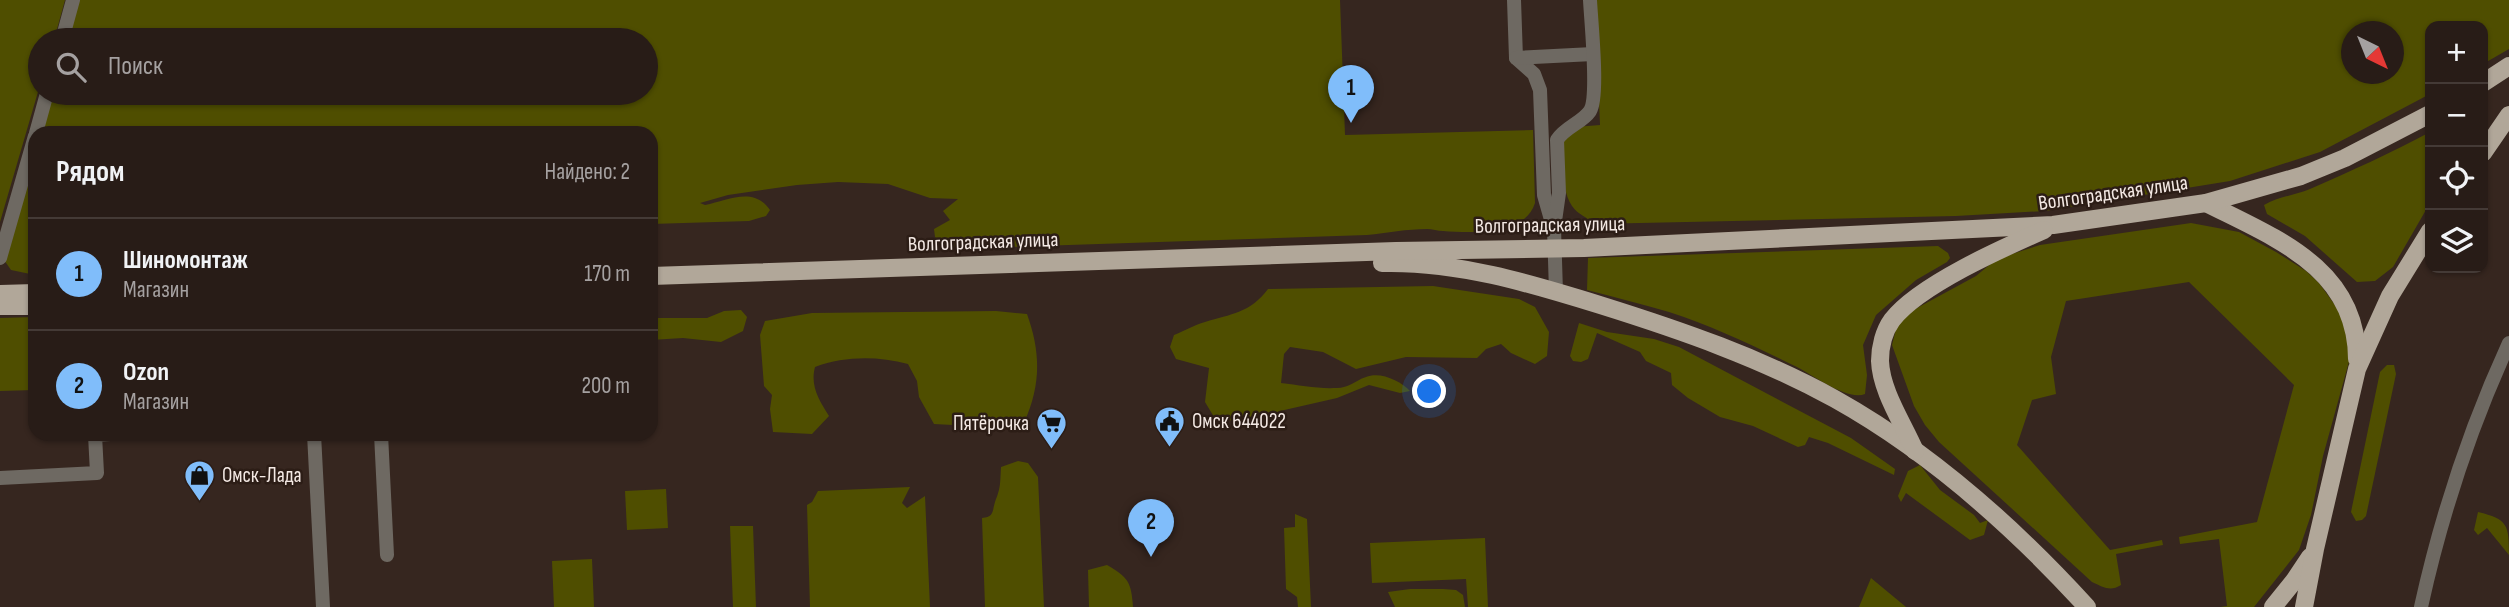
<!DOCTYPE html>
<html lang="ru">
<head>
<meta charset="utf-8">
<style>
  body { margin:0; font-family:"Sofia Sans Condensed",sans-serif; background:#302520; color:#f1f3f6 }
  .controls { position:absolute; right:21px; top:21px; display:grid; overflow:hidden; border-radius:14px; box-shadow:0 2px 5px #0004 }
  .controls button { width:63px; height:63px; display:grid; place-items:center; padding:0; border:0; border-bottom:2px solid #443a36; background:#281c17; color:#f1f3f6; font:35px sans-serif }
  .compass { position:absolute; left:2341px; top:21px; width:63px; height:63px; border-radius:50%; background:#281c17; box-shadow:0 2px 5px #0004; rotate:137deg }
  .you { position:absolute; left:1430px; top:392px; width:24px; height:24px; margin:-18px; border:5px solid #fff; border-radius:50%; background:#1a73e8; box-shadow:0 0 0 10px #1a73e833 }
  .badge { display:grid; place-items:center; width:46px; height:46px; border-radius:50%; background:#80bdfa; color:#111; font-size:23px; font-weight:700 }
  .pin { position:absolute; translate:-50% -58px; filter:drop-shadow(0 2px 4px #0008) }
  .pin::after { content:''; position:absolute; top:37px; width:24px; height:21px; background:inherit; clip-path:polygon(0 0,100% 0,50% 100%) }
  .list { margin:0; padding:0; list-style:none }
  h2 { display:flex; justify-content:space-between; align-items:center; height:91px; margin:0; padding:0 28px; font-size:30px }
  h2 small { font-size:23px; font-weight:400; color:#a5a1a1 }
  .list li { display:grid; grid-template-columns:46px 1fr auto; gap:21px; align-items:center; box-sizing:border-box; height:112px; padding:0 28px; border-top:2px solid #443a36 }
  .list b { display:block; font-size:26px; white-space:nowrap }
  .list p { margin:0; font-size:23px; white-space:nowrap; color:#a5a1a1 }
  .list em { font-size:23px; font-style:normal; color:#a5a1a1 }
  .icon { flex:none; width:38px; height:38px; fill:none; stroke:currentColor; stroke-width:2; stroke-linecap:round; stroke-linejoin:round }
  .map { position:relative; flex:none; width:2509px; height:607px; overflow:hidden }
  .search { position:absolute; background:#281c17; box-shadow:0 2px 5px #0004; left:28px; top:28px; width:630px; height:77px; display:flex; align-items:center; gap:18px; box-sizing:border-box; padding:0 24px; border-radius:38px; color:#a5a1a1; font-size:26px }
  .panel { position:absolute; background:#281c17; box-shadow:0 2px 5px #0004; left:28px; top:126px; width:630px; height:315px; border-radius:21px }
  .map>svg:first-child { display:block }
</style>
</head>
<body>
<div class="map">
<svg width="2509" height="607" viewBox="0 0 2509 607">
  <rect width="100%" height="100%" fill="#36261f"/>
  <g fill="#4f4e00" fill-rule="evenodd">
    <polygon points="0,0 65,0 54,40 40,40 40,85 0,222"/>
    <path d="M77 0H1340L1345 135 1533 130 1535 203C1525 236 1471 233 1443 231 1438 231 1432 229 1427 229 1407 229 1387 233 1367 235L977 248 943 246 935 237 934 229 950 220 943 211 958 199 930 198 888 184 838 182 797 185 728 195 700 203 705 205C728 200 754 186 770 210L766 216 749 221 651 224V133H39L50 93H646V40H66Z"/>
    <path d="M1595 0H2509V49L2483 64V26H2430V94L2320 152 2230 181 2045 211 1956 216 1593 224C1588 217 1578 215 1572 206 1560 188 1564 156 1564 135L1575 127 1600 125ZM2352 32H2394V74H2352Z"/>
    <path d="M2430 132V203L2393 267 2375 281 2357 282 2305 236 2267 214 2264 205C2278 197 2295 195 2310 189 2351 171 2391 153 2430 132Z"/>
    <polygon points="35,145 35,275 11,270 2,257"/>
    <path d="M2191 223 2239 232 2276 252 2306 271 2319 283 2345 319 2350 358 2323 456 2311 515 2299 550 2254 607H2220L2227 606 2219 539 2180 544 2179 537 2257 522 2294 385 2189 282 2066 301 2051 357 2056 394 2032 400 2017 445 2110 550 2162 540 2163 545 2116 554 2121 585C2110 592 2103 587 2092 582L1939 442 1925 425 1914 406 1892 345 1896 329 1906 314 1976 276 1994 261 2012 254 2040 245Z"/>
    <path d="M1938 246 1948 253 1950 258 1947 262 1916 280 1876 315 1863 345 1867 375 1865 394C1847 401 1813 375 1797 367 1756 347 1713 326 1669 312 1642 304 1614 297 1587 290L1588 258Z"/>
    <path d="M1433 286 1519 299 1535 307 1549 332 1547 356 1535 364 1511 353 1501 344 1486 349 1477 358 1406 357 1356 369 1323 352 1290 347 1284 354 1281 383C1299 385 1318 389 1336 388 1350 388 1354 381 1366 377 1380 371 1401 381 1410 391L1400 393 1369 385 1337 398 1280 411 1265 419 1248 424 1214 417 1205 402 1209 368 1176 359 1170 347 1174 335C1184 331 1194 325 1205 322 1231 314 1250 313 1268 289Z"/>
    <polygon points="741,310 747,317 743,331 721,342 683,338 651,340 651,318 707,318 724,311"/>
    <path d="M996 311 1027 314C1041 353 1041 385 1024 423L972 426 934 424 919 397 917 381 908 364C877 356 845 356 815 367 810 386 819 400 829 416L812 434 773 432 770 409 772 395 764 386 760 335 765 321 812 313Z"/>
    <polygon points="35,317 35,390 0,391 0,318"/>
    <polygon points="1579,323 1607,332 1654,339 1679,347 1851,438 1895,469 1894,475 1828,443 1809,437 1805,445 1798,447 1753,426 1720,417 1688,398 1672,385 1671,373 1646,361 1640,352 1597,333 1588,359 1581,362 1573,361 1570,356"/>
    <polygon points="2387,365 2394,365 2396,374 2366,516 2362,520 2356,521 2351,512 2380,372"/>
    <path d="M1018 461 1028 463 1038 477 1044 607H985L982 518C994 517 992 512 995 502 1001 487 1000 484 1001 467Z"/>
    <polygon points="1920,465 1940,490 1974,515 1980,523 1988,520 1984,535 1970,540 1906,493 1901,502 1898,496 1908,471"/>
    <polygon points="910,487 902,503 907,508 925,496 930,607 810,607 807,505 812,502 818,491"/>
    <polygon points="666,489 668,528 627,530 625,491"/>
    <path d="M2478 512C2508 519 2509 525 2509 555L2487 528 2478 535 2474 530Z"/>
    <polygon points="1295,514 1307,519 1311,607 1298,607 1297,597 1286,589 1284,528 1295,527"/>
    <polygon points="753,526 756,607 733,607 730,526"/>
    <polygon points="1485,538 1488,607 1468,607 1466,579 1372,583 1370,543"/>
    <polygon points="592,559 594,607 554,607 552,561"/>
    <path d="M1107 565C1129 578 1131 582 1133 607H1089L1088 570Z"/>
    <polygon points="1871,578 1906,607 1859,607"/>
    <polygon points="1410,589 1443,589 1456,590 1463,595 1465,607 1395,607 1388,592"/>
  </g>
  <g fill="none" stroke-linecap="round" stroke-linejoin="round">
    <g stroke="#6e6962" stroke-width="14">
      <polyline points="1514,0 1516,58 1534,74 1540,90 1544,195 1552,223"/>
      <polyline points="62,40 73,0"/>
      <polyline points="1516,58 1593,54"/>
      <polyline points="36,133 47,93"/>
      <polyline points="0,258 35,136"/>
      <path d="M1556 292 1554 228 1559 193 1557 140C1565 127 1582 123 1590 111 1599 97 1591 21 1590 0"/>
      <polyline points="314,434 323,607"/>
      <polyline points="381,434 387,555"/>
      <polyline points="0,478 97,473 95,435 110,434"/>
      <path d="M2421 607C2441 516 2470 428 2509 343"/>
    </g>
    <g stroke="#b1a799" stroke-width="18">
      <polyline points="2483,83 2509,66"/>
      <polyline points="2483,153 2509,115"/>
      <path d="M2206 203C2275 238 2357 268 2357 359"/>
      <path d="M1382 263C1457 261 1529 283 1600 305 1680 330 1761 358 1835 399 1930 452 2014 527 2087 607"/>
      <polyline points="651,276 1396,251 1584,248 2053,225 2206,203 2301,176 2345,158 2430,114"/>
      <polyline points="0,294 35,293"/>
      <polyline points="0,306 35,306"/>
      <path d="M1915 451C1903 423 1881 391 1880 361 1880 347 1884 331 1892 320 1919 285 2003 248 2044 230"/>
      <polyline points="2273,607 2294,581 2310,557"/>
      <polyline points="2304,607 2315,549 2357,369 2390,296 2430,231"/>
    </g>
  </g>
  <defs>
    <symbol id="civic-pin" viewBox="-11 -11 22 30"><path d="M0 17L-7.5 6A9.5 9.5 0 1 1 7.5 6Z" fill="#80bdfa" stroke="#2c1d16"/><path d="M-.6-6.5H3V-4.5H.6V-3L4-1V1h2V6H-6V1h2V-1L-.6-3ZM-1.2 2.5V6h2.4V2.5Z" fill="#111"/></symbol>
    <symbol id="supermarket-pin" viewBox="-11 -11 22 30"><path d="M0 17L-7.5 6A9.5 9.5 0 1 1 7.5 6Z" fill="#80bdfa" stroke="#2c1d16"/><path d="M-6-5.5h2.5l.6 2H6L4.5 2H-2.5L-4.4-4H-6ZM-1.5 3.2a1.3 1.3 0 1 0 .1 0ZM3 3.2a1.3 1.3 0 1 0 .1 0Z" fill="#111"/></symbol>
    <symbol id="shop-pin" viewBox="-11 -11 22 30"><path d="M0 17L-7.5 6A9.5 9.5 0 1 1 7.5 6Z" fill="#80bdfa" stroke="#2c1d16"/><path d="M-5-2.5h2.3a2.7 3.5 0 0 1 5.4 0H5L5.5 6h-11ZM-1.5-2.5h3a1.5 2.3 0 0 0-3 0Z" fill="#111"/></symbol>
  </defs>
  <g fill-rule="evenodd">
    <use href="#civic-pin" x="1152" y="404" width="35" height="47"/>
    <use href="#supermarket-pin" x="1034" y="406" width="35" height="47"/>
    <use href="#shop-pin" x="182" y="458" width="35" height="47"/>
  </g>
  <g text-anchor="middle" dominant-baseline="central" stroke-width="5" stroke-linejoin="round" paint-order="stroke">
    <g font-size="21" fill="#f4e9e4" stroke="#2c1d16">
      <text transform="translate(2113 193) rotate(-8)">Волгоградская улица</text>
      <text transform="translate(1550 225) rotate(-1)">Волгоградская улица</text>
      <text transform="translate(983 242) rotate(-2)">Волгоградская улица</text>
    </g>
    <g font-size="21" fill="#f4e9e4" stroke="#2c1d16" text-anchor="start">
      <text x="1192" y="421">Омск 644022</text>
      <text x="1029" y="423" text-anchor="end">Пятёрочка</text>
      <text x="222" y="475">Омск-Лада</text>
    </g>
  </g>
</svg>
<div class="controls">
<button>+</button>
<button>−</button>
<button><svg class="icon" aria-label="locate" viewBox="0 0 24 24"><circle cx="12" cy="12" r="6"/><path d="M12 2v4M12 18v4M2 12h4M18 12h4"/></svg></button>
<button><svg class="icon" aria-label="layers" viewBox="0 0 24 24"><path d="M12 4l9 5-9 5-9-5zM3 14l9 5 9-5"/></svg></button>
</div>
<svg class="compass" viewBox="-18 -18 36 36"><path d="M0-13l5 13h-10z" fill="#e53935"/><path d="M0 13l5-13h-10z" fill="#a5a1a1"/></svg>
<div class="you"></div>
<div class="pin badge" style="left:1351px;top:123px">1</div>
<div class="pin badge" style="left:1151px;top:557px">2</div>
<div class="search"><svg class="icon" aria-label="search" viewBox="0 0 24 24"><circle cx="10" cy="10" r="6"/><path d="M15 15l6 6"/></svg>Поиск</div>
<section class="panel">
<h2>Рядом<small>Найдено: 2</small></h2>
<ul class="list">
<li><span class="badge">1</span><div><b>Шиномонтаж</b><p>Магазин</p></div><em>170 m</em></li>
<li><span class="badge">2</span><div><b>Ozon</b><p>Магазин</p></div><em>200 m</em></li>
</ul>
</section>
</div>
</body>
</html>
